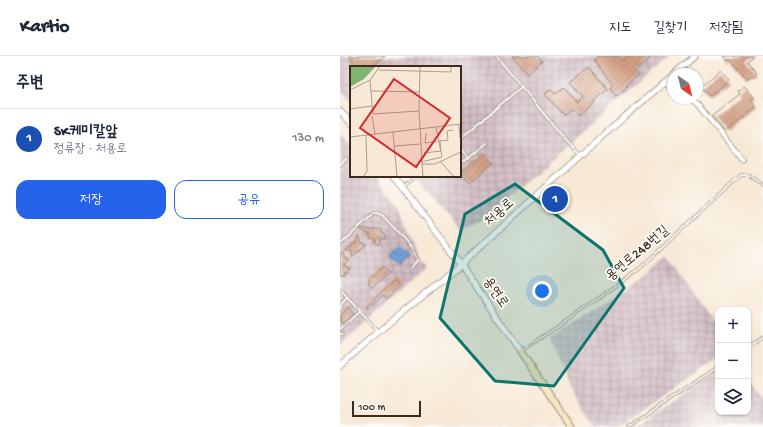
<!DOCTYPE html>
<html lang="ko">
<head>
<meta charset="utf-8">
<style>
  body { margin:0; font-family:"Gochi Hand","Poor Story",sans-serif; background:#f2f2f3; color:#1f2937 }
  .controls { position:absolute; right:12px; bottom:12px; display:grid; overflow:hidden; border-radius:8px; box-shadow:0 1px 3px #0004 }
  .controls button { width:36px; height:36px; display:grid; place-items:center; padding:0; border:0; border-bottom:1px solid #e0e1e3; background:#fff; color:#1f2937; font:20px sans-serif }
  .compass { position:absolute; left:327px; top:12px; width:36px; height:36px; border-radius:50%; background:#fff; box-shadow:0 1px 3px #0004; rotate:145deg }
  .scale { position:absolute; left:12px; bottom:10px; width:69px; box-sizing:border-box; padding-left:4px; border:2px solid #3b2a1e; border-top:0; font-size:11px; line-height:14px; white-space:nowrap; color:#3b2a1e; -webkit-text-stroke:3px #fdfcf7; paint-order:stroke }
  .you { position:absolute; left:202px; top:235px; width:14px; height:14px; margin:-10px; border:3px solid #fff; border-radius:50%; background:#1a73e8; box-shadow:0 0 0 6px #1a73e833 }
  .badge { display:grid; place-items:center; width:26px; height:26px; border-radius:50%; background:#2563eb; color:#fff; font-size:13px; font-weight:700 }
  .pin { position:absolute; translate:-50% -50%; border:2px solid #fff; box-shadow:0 1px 4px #0006 }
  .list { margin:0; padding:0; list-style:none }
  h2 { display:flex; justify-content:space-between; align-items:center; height:52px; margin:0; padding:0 16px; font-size:17px }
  h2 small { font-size:13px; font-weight:400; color:#747a83 }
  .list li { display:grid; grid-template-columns:26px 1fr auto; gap:12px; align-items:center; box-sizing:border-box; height:60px; padding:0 16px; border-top:1px solid #e0e1e3 }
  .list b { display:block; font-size:15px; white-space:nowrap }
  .list p { margin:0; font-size:13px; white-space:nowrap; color:#747a83 }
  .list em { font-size:13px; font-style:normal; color:#747a83 }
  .actions { display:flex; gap:8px; padding:12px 16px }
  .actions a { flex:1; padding:9px 0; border:1px solid #2563eb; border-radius:12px; text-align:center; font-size:14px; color:#2563eb }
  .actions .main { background:#2563eb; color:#fff }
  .icon { flex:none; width:22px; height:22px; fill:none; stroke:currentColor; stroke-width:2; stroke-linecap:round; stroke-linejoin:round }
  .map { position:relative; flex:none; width:423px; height:371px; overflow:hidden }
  header { display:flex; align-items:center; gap:24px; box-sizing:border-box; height:56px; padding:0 20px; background:#fff; border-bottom:1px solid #e0e1e3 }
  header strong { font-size:19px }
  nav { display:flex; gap:22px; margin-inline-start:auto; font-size:14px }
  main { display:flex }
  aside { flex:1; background:#fff }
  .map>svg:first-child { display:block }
</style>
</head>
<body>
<header>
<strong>Kartio</strong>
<nav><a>지도</a><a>길찾기</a><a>저장됨</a></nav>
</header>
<main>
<aside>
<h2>주변<small></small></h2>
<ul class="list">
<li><span class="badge" style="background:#1a4fb4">1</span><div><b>SK케미칼앞</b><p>정류장 · 처용로</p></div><em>130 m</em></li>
</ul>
<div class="actions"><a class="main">저장</a><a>공유</a></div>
</aside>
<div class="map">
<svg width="423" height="371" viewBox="0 0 423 371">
  <defs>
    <pattern id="industrial-grid" width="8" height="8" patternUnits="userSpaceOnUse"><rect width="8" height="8" fill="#d2bdc5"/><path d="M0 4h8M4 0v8" fill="none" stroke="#ac9a9f"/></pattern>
    <pattern id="water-ripples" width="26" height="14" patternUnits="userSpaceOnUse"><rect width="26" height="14" fill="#709fd9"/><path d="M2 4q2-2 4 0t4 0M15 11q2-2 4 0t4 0" fill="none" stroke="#5d82af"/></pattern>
    <pattern id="building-hatch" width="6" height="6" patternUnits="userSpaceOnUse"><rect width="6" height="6" fill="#d39f84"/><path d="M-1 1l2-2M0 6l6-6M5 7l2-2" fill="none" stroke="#ac826b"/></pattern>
  </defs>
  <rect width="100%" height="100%" fill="#fdfcf7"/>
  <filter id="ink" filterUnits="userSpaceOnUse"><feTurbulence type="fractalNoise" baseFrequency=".025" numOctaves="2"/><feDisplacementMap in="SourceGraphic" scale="8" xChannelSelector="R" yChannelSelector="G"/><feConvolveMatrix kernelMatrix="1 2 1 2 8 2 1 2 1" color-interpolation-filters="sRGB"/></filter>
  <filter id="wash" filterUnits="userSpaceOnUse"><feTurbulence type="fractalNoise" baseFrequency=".012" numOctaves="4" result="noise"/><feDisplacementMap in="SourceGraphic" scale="16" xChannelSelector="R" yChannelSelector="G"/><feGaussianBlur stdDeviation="0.9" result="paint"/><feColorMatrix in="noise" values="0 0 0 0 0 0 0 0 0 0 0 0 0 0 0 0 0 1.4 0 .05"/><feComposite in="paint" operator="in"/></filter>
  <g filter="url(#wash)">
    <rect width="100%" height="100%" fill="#f8e9d7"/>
    <g fill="url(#industrial-grid)">
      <polygon points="0,0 330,0 141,164 120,174 73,120 120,120 120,11 11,11 11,45 0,32"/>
      <polygon points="0,77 11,91 11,120 36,120 58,146 80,205 87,212 0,290"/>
      <polygon points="329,200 378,274 378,303 277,371 256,371 230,333 210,283 307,219"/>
      <polygon points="378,315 378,356 408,356 408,322 423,345 423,371 295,371"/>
    </g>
    <polygon fill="url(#water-ripples)" stroke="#56647c" points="60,191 70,201 59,211 49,201"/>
    <g id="blocks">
      <g fill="url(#building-hatch)">
        <polygon points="9,0 45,0 32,11 17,11"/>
        <polygon points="172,0 197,0 202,5 187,18"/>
        <polygon points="259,0 278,0 282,5 289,0 307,0 310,3 295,15 299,19 286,29 287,31 276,40 270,32 273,29 254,4"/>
        <polygon points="384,0 413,0 407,5 417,17 413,21 412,20 407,23 390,3 388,5"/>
        <polygon points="249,11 268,33 254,45 255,46 238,60 232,52 223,59 205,38 211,33 215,38 224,31 237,46 243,41 230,26"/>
        <polygon points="381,14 389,24 369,40 361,30"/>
        <polygon points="404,30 414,41 411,44 416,51 385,76 372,60 400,38 398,35"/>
        <polygon points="145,97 154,107 129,127 121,117"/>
        <polygon points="22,172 31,174 32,173 39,173 40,174 41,177 45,179 45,183 40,183 39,188 37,188 35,187 35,183 30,182 30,177 27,177 20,173"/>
        <polygon points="19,180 21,183 21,186 26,188 25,190 21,192 20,195 16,196 15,199 12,201 12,195 6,195 8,191 12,191 13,187 17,187"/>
        <polygon points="2,197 4,197 4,202 9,203 9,205 3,209 10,212 8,215 5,215 3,219 1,218 0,216 0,198"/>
        <polygon points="42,211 48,218 32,232 28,227 30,225 29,223"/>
        <polygon points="54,224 60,230 46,243 43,239 28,253 26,251"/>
        <polygon points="8,251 13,258 2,267 0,265 0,259"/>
      </g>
    </g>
  </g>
  <g filter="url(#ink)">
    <use href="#blocks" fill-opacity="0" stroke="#9a8a7a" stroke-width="1"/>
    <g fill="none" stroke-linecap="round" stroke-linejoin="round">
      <defs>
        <g id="service">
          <polyline points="156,0 224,82 240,99"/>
          <polyline points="120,83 181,31"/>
          <polyline points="120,93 128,102"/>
          <polyline points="120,107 125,105 147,87"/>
          <polyline points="0,109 7,102"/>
          <polyline points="63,131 76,120"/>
          <path d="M0 189 34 157H37L42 159C51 169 75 192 77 205L71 211"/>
          <polyline points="0,234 38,275"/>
          <polyline points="0,253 2,247 7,242"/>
          <polyline points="0,273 20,255"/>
          <polyline points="0,277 2,279"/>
          <polyline points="408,291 423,281"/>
          <polyline points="181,295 247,251 299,213 401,119 408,119 423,129"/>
          <polyline points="289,371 378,311"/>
        </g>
        <g id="minor">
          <polyline points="325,26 333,31"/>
          <polyline points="350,42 357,48 402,103"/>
        </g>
        <g id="tertiary">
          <polyline points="334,18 355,0"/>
          <polyline points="0,55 11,67"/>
          <polyline points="54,120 121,208 180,295"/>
          <polyline points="0,310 44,271 121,208 266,77 333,19"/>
        </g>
        <polyline id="secondary" points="180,295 232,371"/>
      </defs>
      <use href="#service" stroke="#9a8a7a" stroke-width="3.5"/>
      <use href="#minor" stroke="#9a8a7a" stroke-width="6"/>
      <use href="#tertiary" stroke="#9a8a7a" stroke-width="7"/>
      <use href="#secondary" stroke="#9a8a7a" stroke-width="8"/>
      <use href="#service" stroke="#fff" stroke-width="2"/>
      <use href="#minor" stroke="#fff" stroke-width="4.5"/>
      <use href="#tertiary" stroke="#fff" stroke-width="5.5"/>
      <use href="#secondary" stroke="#f7e8c3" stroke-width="6"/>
    </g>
  </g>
  <path fill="#0f766e" fill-opacity="0.2" stroke="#0f766e" stroke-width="3" stroke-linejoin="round" d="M175 128 263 194 284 232 214 330 155 325 100 262 125 158Z"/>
  <g text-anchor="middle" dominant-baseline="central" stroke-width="3.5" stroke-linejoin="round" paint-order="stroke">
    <g font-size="14" fill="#3b2a1e" stroke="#fdfcf7">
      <text transform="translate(160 157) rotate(-42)">처용로</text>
      <text transform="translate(298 198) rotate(-40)">용연로248번길</text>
      <text transform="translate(155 237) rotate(56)">용연로</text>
    </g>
  </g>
  <g transform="translate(10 10)">
    <rect width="111" height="111" fill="#f8e9d7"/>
    <path d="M0 0H26L14 13 0 21Z" fill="#80b571"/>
    <path fill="none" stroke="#ac9d8d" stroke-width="1" d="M29 4 101 6V0M20 14 23 48 69 45 73 111M0 24 20 14 30 0M21 25 69 26M0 43 22 40M69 45 70 0M22 50 25 68M109 59 110 72M43 66 47 111M76 67 75 77 88 75M0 71 111 58M89 75 98 74 97 65 103 64M45 80 70 78M74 87 91 85 90 75M71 96 92 91 86 61M91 96 104 111M71 98H85L111 86M13 111 17 105 16 69"/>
    <path fill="#d62828" fill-opacity="0.15" stroke="#d62828" stroke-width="2" d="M44 13 100 52 66 101 10 62Z"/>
    <rect width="111" height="111" fill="none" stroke="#3b2a1e" stroke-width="2"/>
  </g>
</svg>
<div class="controls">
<button>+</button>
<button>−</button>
<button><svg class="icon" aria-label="layers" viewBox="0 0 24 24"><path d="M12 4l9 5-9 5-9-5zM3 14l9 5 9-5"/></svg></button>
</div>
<svg class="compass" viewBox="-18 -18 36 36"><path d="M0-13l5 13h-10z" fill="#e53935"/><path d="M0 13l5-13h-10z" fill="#747a83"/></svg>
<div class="scale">100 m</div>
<div class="you"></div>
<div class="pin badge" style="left:215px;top:143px;background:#1a4fb4">1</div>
</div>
</main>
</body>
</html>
